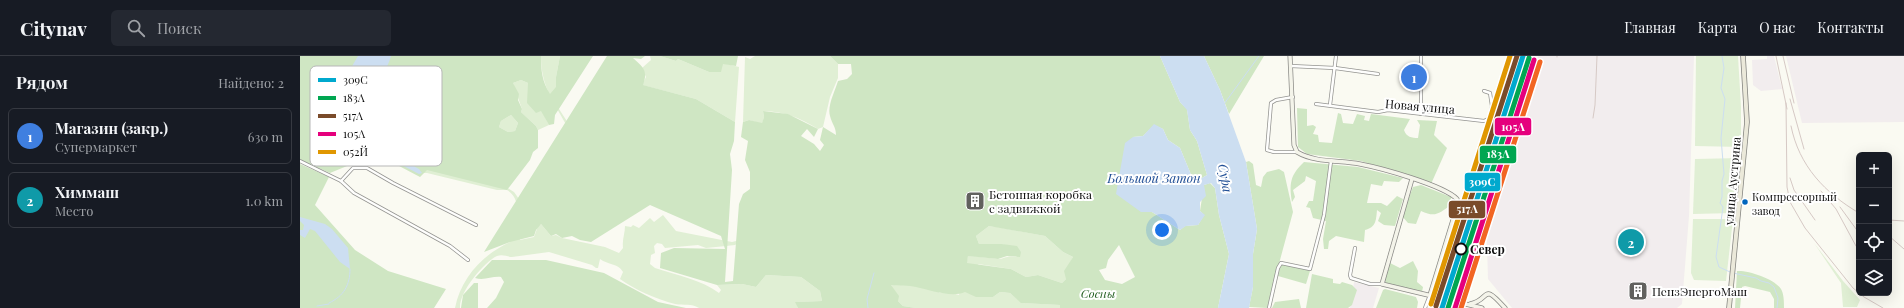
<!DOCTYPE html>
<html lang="ru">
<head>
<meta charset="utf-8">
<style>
  body { margin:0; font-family:"Playfair Display",serif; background:#242831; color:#f1f3f6 }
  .controls { position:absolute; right:12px; bottom:12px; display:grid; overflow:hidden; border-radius:6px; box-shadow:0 4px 16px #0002 }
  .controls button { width:36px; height:36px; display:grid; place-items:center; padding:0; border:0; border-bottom:1px solid #363941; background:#171b24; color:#f1f3f6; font:20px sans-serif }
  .you { position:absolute; left:862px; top:174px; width:14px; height:14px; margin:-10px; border:3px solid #fff; border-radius:50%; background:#1a73e8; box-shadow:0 0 0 6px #1a73e833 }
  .badge { display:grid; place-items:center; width:26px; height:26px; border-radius:50%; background:#0f766e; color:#fff; font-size:13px; font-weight:700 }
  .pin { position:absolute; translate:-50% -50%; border:2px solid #fff; box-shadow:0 1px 4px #0006 }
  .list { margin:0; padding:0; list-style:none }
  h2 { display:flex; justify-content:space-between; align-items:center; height:52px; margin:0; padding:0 16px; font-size:17px }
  h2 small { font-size:13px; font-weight:400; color:#9ea1a6 }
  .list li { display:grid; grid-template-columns:26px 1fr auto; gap:12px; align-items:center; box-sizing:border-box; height:56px; margin:0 8px 8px; padding:0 8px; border:1px solid #363941; border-radius:6px }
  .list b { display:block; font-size:15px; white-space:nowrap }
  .list p { margin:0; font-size:13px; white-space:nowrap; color:#9ea1a6 }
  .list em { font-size:13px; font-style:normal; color:#9ea1a6 }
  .icon { flex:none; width:22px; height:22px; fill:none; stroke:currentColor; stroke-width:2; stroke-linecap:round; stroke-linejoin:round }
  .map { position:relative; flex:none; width:1604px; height:252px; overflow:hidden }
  header { display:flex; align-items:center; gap:24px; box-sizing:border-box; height:56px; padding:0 20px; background:#171b24; border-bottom:1px solid #363941 }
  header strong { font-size:19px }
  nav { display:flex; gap:22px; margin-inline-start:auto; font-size:14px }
  .search { width:280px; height:36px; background:#242831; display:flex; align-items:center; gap:10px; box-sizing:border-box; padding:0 14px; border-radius:6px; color:#9ea1a6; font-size:15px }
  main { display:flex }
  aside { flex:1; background:#171b24 }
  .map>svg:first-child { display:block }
</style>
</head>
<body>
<header>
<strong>Citynav</strong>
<div class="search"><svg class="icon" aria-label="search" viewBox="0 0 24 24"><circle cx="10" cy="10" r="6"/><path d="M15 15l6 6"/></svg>Поиск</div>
<nav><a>Главная</a><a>Карта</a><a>О нас</a><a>Контакты</a></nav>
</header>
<main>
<aside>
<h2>Рядом<small>Найдено: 2</small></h2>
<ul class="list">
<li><span class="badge" style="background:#3f7fe0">1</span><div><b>Магазин (закр.)</b><p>Супермаркет</p></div><em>630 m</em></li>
<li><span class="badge" style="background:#0f9aa8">2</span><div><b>Химмаш</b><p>Место</p></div><em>1.0 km</em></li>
</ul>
</aside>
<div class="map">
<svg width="1604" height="252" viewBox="0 0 1604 252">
  <rect width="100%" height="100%" fill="#fafaf2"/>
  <g fill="#f2edee">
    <polygon points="1238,0 1394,0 1389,160 1382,248 1377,252 1212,252 1188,223 1186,158 1197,120"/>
    <polygon points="1467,0 1474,0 1482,33 1461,35 1453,29 1452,4 1467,3"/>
    <polygon points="1486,0 1604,0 1604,66 1502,67"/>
    <polygon points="1054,226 1079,232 1073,252 1050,252"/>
  </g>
  <g fill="#e0efd4">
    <path d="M241 0H260L256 21V31L259 53 270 70H267C253 45 241 30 241 0Z"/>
    <polygon points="350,0 360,0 376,5 378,3 409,16 423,7 439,11 435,66 396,43 342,29 346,21 342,12 351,4"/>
    <path d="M455 0H530L538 8V22L530 41 523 71 518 73C498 61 486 56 463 55L464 61 462 68 449 64 443 66 445 1 450 3Z"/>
    <polygon points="1396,0 1438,0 1441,51 1441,91 1395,90"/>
    <polygon points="221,24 228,27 249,69 238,74 236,70 221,56 222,53 213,27"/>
    <path d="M79 49 214 136 219 143 220 184 234 181 238 170 241 168 251 180 256 179 262 182 305 191 319 197 323 192C322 183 325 178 325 170L331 171 333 169 339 172 350 162 354 166 363 159 376 175 432 186 444 183 435 189 426 190 406 192 398 189 365 192 362 188 357 187 354 190 355 197 351 199 350 208 355 212C376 219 402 224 419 237L421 234 417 229 442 228 456 231 466 219 501 221 520 235 522 245 496 246 498 252H399C391 247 384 250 375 248 356 243 335 234 320 223L323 216C318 207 308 209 300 203L298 212H296L292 209 249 196 212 201C208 201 203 198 197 200 184 206 159 236 160 252H155C161 222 182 199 210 186 212 169 226 146 207 134H197L127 117H122Z"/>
    <polygon points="211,59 218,67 215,75 208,76 199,71 201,65"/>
    <polygon points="1440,102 1435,157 1393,158 1395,103"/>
    <path d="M686 161 639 237H652L659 239 668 200C678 200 687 202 697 203 705 203 706 199 716 201L721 196 702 188H679L676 180 689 170 697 171 745 180 763 196 773 201 767 212 766 223 762 227 738 219 726 221 711 213 678 208 693 241 700 236 710 237 722 247 761 249 760 252H616L603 250 598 245 591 229Z"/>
    <polygon points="1393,163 1433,163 1426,225 1394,224 1391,217"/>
    <polygon points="1514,187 1543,225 1560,244 1557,251 1543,251 1541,227"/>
  </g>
  <g fill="#cfe6c3" fill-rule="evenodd">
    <path d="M0 0H241C241 15 242 25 250 38L256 31V21L260 0H293L255 59 254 68 249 69 241 55 236 57 227 47 228 27 221 24 213 27 219 38 218 44 222 53 221 56 236 70 238 74V92L233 96 230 104 207 134 127 114 120 121 82 101H69L30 117 0 104ZM211 59 218 67 215 75 208 76 199 71 201 65Z"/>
    <path d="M307 0H345L341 3 333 2C344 12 348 15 343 29L396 43 435 66 434 85 430 98 432 114 425 226 433 225 439 148 443 138 450 133V116L445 104 448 85 441 81 443 66 449 64 462 67 464 61 463 55 488 58 518 73 514 81 507 73 501 80 514 88 520 95 524 89 520 84 523 71 536 79C536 71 532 68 530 60 527 50 535 35 538 25L547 23 552 18 551 8H538L530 0H860L880 46 887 53 890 74 897 85 907 119 902 122 892 121 880 92 868 84 863 73 854 69 843 80 833 81 841 156H852L880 174 885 170 898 169 904 159 900 155 904 129 910 127 915 132 919 159 929 198 918 252H760V249L721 247 710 237 700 236 693 241H676L665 236C652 242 630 234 616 231 609 229 599 230 591 229L599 240 598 245 603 250 616 252H498L495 246 522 245 520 235 501 221 466 219 456 231 442 228 417 229 360 212 361 197 374 192 425 193 421 180 350 149 291 186 280 184 272 180 262 182 256 178 251 180 241 168 236 174 234 180 210 186 184 196ZM689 170 745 180 763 196 773 201 764 215 766 223 762 227 738 219 726 221 711 213 667 207 668 200 698 203 707 200 720 201 721 196 717 190 702 188H679L676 180ZM819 189 835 221 822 228 805 224 799 214 806 212 808 204Z"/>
    <polygon points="360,0 438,0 436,10 423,8 421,16 409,16 378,3 376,5"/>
    <polygon points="904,0 964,0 929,58 920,34"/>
    <path d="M997 52 1007 53V70L1013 69 1016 71 1013 78 1018 79 1019 86 1032 87 1038 57 1041 58 1043 67 1053 68 1057 58 1065 60 1064 64 1069 65 1071 58 1110 63 1104 74C1106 81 1112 82 1118 82L1120 69 1117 64 1137 65 1134 79 1147 92 1131 128 1061 105 1007 98 998 91Z"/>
    <polygon points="949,105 953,108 956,129 961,131 963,121 967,116 979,113 984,116 993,156 967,252 949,251 953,231 953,198 957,173 946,106"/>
    <path d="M1004 106 1058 111 1103 122 1099 126 1084 125 1082 130 1071 128 1067 147H1081L1087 150 1097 140 1103 143 1095 170 1084 169 1078 165 1081 157 1077 154C1076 165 1076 171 1065 174L1064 186 1036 180 1029 185 1028 193H1024L1023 183 1026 165 1013 162 1010 152 1006 151 1009 145H1013L1016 125 1006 120 1005 125 993 134 995 141 992 146C989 128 990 119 1004 106Z"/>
    <polygon points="0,108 29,121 15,149 55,194 88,215 146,233 134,252 0,252"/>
    <path d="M1121 129 1151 141V149C1139 157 1136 162 1121 155L1116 168 1108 167 1102 160 1113 131Z"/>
    <path d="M192 204H246L304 217 358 246 386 252H187L196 242 204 226 201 221C192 220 184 225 175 222Z"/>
    <polygon points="1113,205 1118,215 1117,226 1123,231 1122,236 1086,228 1084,222 1090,207 1100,212"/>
    <polygon points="981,208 1008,213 1010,215 1006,228 978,220"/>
    <path d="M1437 215C1448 214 1475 223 1481 233 1484 238 1484 246 1484 252H1474V243L1470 236 1445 230 1442 231 1440 252H1435Z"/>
    <polygon points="1012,218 1033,223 1033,227 1040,228 1042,226 1052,229 1057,234 1052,249 1048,252 1006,252"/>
    <polygon points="174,227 178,227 178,252 161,252 163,239"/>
    <polygon points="1085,233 1116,241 1118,246 1117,252 1076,252 1083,234"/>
    <polygon points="999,243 1001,252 972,252 975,246"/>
  </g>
  <g fill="#ccdef1">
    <path d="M58 0H91C87 15 76 27 75 43L79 49 78 55 81 62 87 69 99 94 108 107 119 113 122 117 119 118 73 94 69 81 63 71 59 28 51 12Z"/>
    <polygon points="860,0 904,0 920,34 946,106 957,173 953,198 953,231 949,252 918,252 929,198 919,159 915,132 911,127 904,129 906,140 900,146 900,155 905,159 898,169 886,170 880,174 852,156 841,156 816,138 825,87 833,81 843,80 854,68 863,73 868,84 880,92 892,121 902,122 907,119 897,85 890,74 887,54 880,46"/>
    <polygon points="0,161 25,168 32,173 48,192 50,213 40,206 15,175 10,173 5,182 0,179 0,174 3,174 4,169 0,165"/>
  </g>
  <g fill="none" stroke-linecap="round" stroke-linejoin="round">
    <g stroke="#ccdef1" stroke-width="1">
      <polyline points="1422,0 1424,12 1421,32 1425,43 1421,82 1424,118 1422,125 1422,141 1420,147 1423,151 1416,201 1419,211 1430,216"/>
      <polyline points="924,48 959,0"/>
      <polyline points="1433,217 1456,222 1461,225 1469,227 1474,231 1478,242 1477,252"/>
      <path d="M29 247C44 240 50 229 50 213"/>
      <polyline points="17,250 29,248"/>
      <polyline points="568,252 567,243 574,217"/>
    </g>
    <defs>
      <g id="street">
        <polyline points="991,10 1035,12 1078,18"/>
        <polyline points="993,41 976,44 971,47 967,94 974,96 997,96"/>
        <polyline points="1016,48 1078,56 1088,54 1184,65 1190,62 1192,50 1190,37 1184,35"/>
        <polyline points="1030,49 1036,0"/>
        <polyline points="1121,58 1121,0"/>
        <polyline points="0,105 41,125 54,137 150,190 168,204"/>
        <polyline points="41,125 53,112 67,112 93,127 176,169"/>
        <polyline points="1055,192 1050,219 1051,222 1070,228 1082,228"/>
        <polyline points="969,252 978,212 981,207 1010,213 1024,159 1031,105"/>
        <polyline points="1125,252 1130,239"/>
      </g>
      <g id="secondary">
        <path d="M990 0 994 89 997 96C1015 107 1040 104 1060 108 1081 112 1143 129 1157 143L1156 154 1130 239"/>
        <polyline points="1112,123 1082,228 1182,252"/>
        <path d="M1170 248C1191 244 1181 225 1205 252"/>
      </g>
      <polyline id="primary" points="1429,252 1447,66 1443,0"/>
    </defs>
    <use href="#street" stroke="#949491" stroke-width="4"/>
    <use href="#secondary" stroke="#8b8b87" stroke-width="5"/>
    <use href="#primary" stroke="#82827e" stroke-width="5.5"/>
    <use href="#street" stroke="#fefefd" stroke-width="2.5"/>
    <use href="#secondary" stroke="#f4f4ea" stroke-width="3.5"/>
    <use href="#primary" stroke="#ebe9da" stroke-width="4"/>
    <g stroke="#d6c9c5" stroke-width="1">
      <polyline points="1476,0 1487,53"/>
      <polyline points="1483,0 1494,47"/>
      <polyline points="1257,1 1257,0"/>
      <polyline points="1490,43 1504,93"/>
      <polyline points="1486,47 1487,131 1490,146 1505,172 1553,232 1564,241 1583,252"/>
      <polyline points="1293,62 1295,49 1297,0"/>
      <path d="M1491 70C1499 110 1525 137 1559 157"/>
      <polyline points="1490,122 1494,134 1515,164"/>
      <polyline points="1521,135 1536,153 1556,190"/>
      <polyline points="1540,151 1559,177"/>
      <polyline points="1589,164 1604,165"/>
      <polyline points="1589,180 1604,193"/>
      <polyline points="1149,252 1229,0"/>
      <polyline points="1160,252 1166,230 1171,197"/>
    </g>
    <defs>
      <polyline id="rail-1" points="1142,252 1223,0"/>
      <polyline id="rail-2" points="1148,252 1229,2"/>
      <polyline id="rail-3" points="1136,250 1217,0"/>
      <polyline id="rail-4" points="1155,252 1234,4"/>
      <polyline id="rail-5" points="1131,248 1210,0"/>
      <polyline id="rail-6" points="1161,252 1240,6"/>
    </defs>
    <use href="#rail-1" stroke="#fff" stroke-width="8"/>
    <use href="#rail-2" stroke="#fff" stroke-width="8"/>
    <use href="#rail-3" stroke="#fff" stroke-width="8"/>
    <use href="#rail-4" stroke="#fff" stroke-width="8"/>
    <use href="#rail-5" stroke="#fff" stroke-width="8"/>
    <use href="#rail-6" stroke="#fff" stroke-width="8"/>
    <use href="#rail-1" stroke="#00a9ce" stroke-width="5"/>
    <use href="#rail-2" stroke="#00a651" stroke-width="5"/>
    <use href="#rail-3" stroke="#7a4b2a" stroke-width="5"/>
    <use href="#rail-4" stroke="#e5007d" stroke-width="5"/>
    <use href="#rail-5" stroke="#e09701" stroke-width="5"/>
    <use href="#rail-6" stroke="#f26522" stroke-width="5"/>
  </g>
  <defs>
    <symbol id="building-square" viewBox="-11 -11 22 22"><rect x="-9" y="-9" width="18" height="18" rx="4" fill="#61615e" stroke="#fff"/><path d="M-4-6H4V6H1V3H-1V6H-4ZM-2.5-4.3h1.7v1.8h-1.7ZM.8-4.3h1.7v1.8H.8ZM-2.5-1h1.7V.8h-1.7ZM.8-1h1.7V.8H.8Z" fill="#fff"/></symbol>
  </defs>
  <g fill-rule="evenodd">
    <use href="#building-square" x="664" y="134" width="22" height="22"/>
    <use href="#building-square" x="1327" y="224" width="22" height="22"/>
  </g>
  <circle fill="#0065bd" stroke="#fff" stroke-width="1.5" cx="1445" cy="146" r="3.5"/>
  <circle fill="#fff" stroke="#0e0e0e" stroke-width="2" cx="1161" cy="193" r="5.5"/>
  <g text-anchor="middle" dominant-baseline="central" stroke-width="4" stroke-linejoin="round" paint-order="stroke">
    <g font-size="11" fill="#0e0e0e" stroke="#fff" text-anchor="start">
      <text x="1452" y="140">Компрессорный<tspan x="1452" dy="14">завод</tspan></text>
    </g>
    <g font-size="12" fill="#0e0e0e" stroke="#fff">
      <text transform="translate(1120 50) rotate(5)">Новая улица</text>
      <text transform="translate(1432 125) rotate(-85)">улица Аустрина</text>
    </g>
    <g font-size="12" fill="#0e0e0e" stroke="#fff" text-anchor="start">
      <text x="689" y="138">Бетонная коробка<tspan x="689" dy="14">с задвижкой</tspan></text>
      <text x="1352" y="235">ПензЭнергоМаш</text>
    </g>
    <g font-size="12" font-weight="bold" fill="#0e0e0e" stroke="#fff" text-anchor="start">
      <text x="1170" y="193">Север</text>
    </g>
    <g font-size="12" font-style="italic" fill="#256023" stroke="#fff">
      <text x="798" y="237">Сосны</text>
    </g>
    <g font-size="13" font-style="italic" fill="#214f96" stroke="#fff">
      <text x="854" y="121">Большой Затон</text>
      <text transform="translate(926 122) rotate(80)">Сура</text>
    </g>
  </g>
  <rect x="10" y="10" width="132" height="100" rx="6" fill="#fff" stroke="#b7b7b7" stroke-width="1"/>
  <rect x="18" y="22" width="18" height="4" fill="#00a9ce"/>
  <rect x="18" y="40" width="18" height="4" fill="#00a651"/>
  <rect x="18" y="58" width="18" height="4" fill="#7a4b2a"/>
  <rect x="18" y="76" width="18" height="4" fill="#e5007d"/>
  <rect x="18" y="94" width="18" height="4" fill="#e09701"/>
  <g font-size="11" fill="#0e0e0e">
    <text x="43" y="28">309С</text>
    <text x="43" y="46">183А</text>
    <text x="43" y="64">517А</text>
    <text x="43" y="82">105А</text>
    <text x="43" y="100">052Й</text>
  </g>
  <g stroke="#fff" stroke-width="1.5">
    <rect x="1194" y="61" width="38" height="19" rx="4" fill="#e5007d"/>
    <rect x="1179" y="89" width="38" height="19" rx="4" fill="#00a651"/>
    <rect x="1164" y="116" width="37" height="20" rx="4" fill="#00a9ce"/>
    <rect x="1148" y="144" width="38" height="19" rx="4" fill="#7a4b2a"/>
  </g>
  <g font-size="11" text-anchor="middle" font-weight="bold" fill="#fff">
    <text x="1213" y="75">105А</text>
    <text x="1198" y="102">183А</text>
    <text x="1182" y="130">309С</text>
    <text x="1167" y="157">517А</text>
  </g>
</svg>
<div class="controls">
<button>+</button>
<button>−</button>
<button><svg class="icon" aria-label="locate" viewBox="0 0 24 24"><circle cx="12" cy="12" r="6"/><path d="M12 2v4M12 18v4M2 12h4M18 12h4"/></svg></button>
<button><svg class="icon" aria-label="layers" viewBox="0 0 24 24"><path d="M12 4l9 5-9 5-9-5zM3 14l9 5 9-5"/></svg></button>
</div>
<div class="you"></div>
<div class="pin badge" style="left:1114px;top:21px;background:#3f7fe0">1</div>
<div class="pin badge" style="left:1331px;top:186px;background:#0f9aa8">2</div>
</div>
</main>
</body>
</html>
